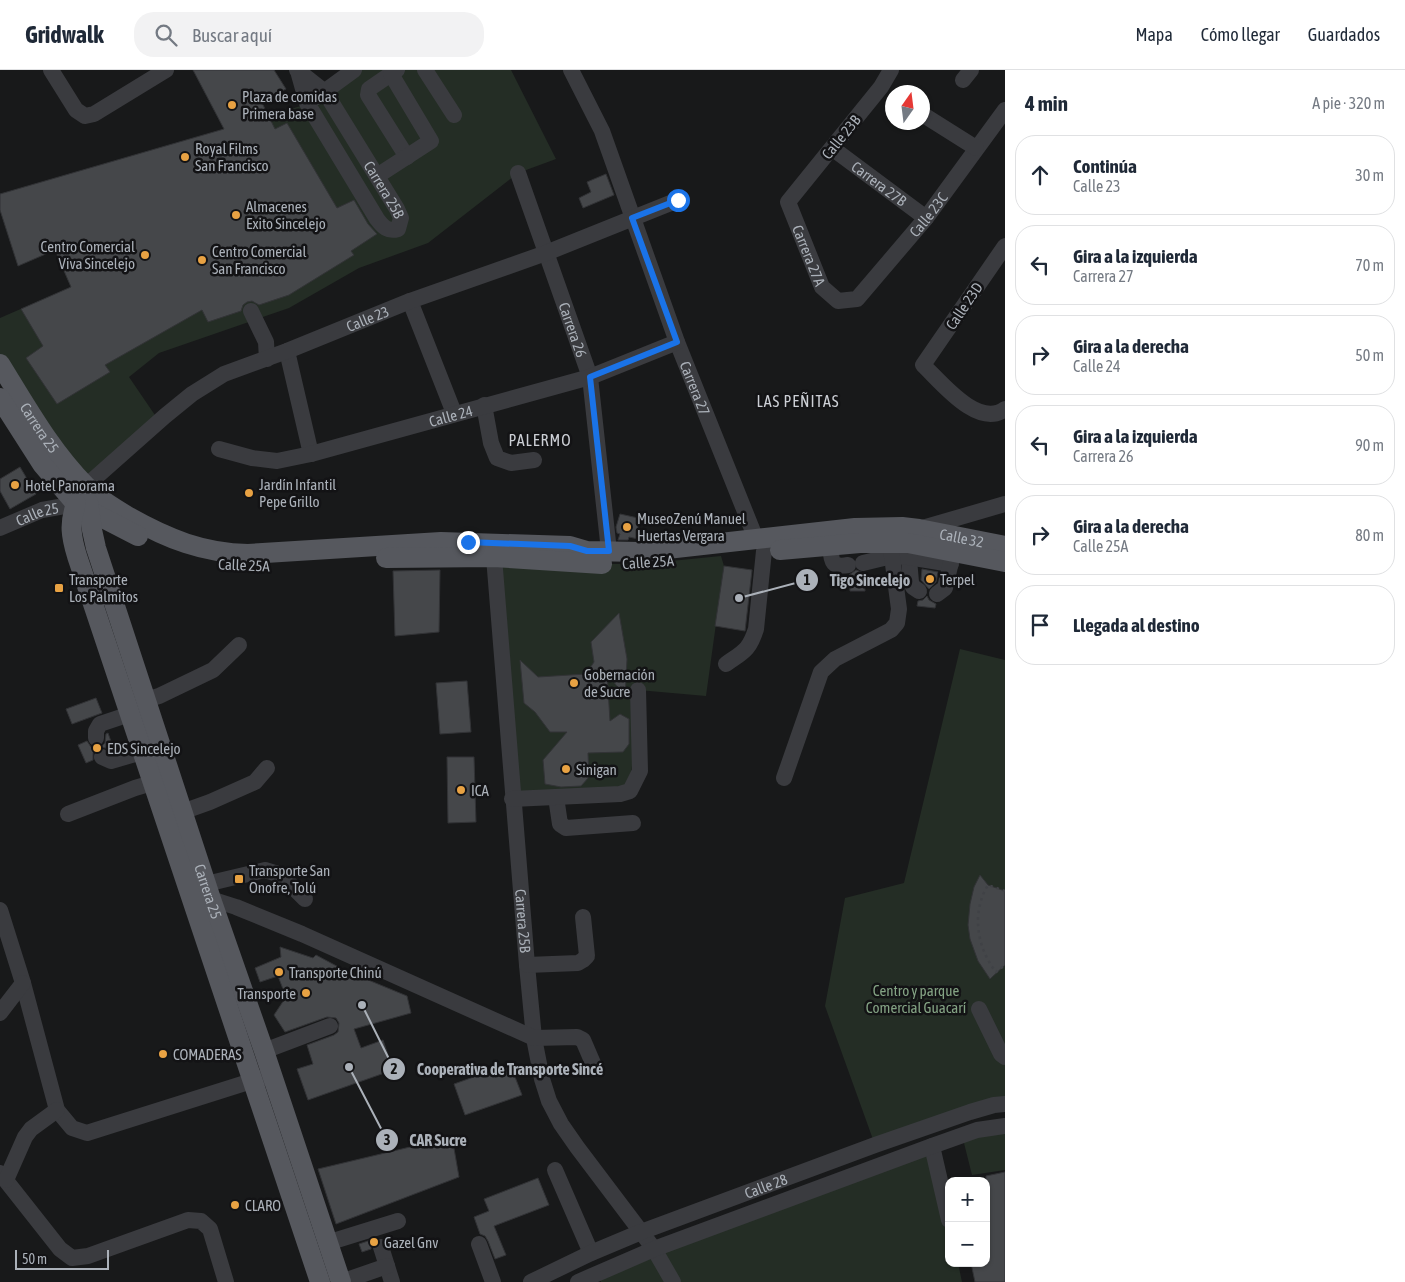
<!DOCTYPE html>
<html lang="es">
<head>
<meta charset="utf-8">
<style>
  body { margin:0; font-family:"Asap Condensed",sans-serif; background:#f2f2f3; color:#1f2937 }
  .controls { position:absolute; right:15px; bottom:15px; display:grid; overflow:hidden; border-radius:10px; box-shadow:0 1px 4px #0004 }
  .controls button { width:45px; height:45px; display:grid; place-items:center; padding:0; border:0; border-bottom:1px solid #e0e1e3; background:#fff; color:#1f2937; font:25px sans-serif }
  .compass { position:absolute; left:885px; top:15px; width:45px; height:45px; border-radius:50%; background:#fff; box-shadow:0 1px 4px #0004; rotate:14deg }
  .scale { position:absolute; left:15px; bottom:12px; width:94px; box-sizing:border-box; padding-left:5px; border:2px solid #abb1b9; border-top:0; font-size:14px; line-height:18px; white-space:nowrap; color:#abb1b9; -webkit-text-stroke:4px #131315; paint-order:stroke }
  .stop { position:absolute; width:15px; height:15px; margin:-11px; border:4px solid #1a73e8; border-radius:50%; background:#fff }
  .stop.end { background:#1a73e8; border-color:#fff; box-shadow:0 1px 5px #0008 }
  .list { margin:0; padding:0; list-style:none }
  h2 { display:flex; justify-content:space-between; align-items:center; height:65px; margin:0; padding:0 20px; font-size:21px }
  h2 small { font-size:16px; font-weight:400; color:#747a83 }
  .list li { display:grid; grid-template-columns:32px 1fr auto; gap:15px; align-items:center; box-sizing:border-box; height:80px; margin:0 10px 10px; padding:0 10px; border:1px solid #e0e1e3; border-radius:20px }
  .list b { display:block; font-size:19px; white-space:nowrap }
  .list p { margin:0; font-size:16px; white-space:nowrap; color:#747a83 }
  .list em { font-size:16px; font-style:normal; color:#747a83 }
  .icon { flex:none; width:28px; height:28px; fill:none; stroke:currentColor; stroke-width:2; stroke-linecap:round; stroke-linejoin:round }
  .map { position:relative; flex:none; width:1005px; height:1212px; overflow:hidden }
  header { display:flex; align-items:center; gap:30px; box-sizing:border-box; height:70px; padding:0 25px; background:#fff; border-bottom:1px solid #e0e1e3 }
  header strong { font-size:24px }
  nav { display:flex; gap:28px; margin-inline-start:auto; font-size:18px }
  .search { width:350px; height:45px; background:#f2f2f3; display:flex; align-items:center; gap:12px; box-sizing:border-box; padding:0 18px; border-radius:20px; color:#747a83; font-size:19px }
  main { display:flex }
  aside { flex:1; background:#fff }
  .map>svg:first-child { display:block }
</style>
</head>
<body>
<header>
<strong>Gridwalk</strong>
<div class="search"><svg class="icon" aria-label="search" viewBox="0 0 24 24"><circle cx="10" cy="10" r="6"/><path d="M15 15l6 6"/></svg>Buscar aquí</div>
<nav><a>Mapa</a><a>Cómo llegar</a><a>Guardados</a></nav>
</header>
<main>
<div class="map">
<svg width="1005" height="1212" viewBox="0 0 1005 1212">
  <rect width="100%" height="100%" fill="#18191a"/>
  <g fill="#242d25">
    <polygon points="354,0 511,0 556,89 518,103 428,173 359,198 289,238 159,283 129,307 159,351 86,416 0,294 0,248 71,217 55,180 18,196 0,140 0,124 121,90 304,35"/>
    <polygon points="721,486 724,496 706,626 638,620 630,721 512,729 494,487 609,494 641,494"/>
    <polygon points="960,579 1005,590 1005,1034 875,1075 825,936 845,828 904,813"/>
    <polygon points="1005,1056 1005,1100 972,1105 962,1065"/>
    <polygon points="932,1076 949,1151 949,1193 958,1193 962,1212 601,1212 598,1203"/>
  </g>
  <g fill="#45474a" stroke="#323336">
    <polygon points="193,0 274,0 286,19 261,31 275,59 287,53 337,138 354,130 368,154 377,164 351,181 354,185 289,225 259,235 252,231 247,232 243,235 241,241 208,252 202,240 105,295 110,302 57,334 26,288 43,276 21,239 71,217 55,180 18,196 0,140 0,124 224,59"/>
    <polygon points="606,104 614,125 583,138 579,128 591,122 587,112"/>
    <polygon points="20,397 36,424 10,439 0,421 0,409"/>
    <polygon points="620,444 638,448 638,469 629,467 628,470 618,470 620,464 617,463 616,457"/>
    <polygon points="724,496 752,500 745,561 715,556"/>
    <polygon points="922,499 938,502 936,512 929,519 921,510"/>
    <polygon points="440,500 439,562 395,566 393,501"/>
    <polygon points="856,500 864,503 865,521 850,521 849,505"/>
    <polygon points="927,526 929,530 936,534 935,538 917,536 918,531 923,530"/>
    <polygon points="619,543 627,589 625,627 607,603 610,651 620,644 629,649 629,674 623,682 588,683 589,707 581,716 561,717 545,714 543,690 567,662 550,662 535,642 524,633 520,590 538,607 586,604 594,592 591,572"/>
    <polygon points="467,611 471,662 440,664 436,613"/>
    <polygon points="96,628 102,643 72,654 66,639"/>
    <polygon points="108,663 114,680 101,677 97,679 93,683 93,690 86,693 78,675 87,671 91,677 101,677 105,673 106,664"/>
    <polygon points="447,687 474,687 476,752 448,753"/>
    <polygon points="980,805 988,815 1005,821 1005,895 990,909 978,891 970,869 968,855 970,834 974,817"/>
    <polygon points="280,877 313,888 316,885 344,900 407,926 411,943 354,959 361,978 383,970 393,1000 308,1030 297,999 313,994 307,975 334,965 338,962 339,953 336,948 327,947 285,962 274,945 286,927 278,906 260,912 255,898 281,887"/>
    <polygon points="510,994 522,1025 465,1045 454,1014"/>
    <polygon points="452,1067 459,1107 336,1154 318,1099"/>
    <polygon points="1005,1102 1005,1212 975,1212 971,1193 986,1193 986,1106"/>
    <polygon points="538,1108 549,1135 494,1156 506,1185 495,1189 488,1171 485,1166 480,1164 474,1147 489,1141 484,1129"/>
    <polygon points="377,1168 371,1174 371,1179 362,1182 359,1174"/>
  </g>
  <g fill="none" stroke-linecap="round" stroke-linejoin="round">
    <path stroke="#404246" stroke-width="2.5" stroke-dasharray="2.5 4" stroke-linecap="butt" d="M1005 821 988 815C971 843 977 878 996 902L1005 895"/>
    <g stroke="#3a3b3f" stroke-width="16">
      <polyline points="51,0 76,40 85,46 94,44 166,0"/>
      <path id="s1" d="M297 0 325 22 397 139 401 148 398 159C388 162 383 157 377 149L307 33 298 1"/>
      <polyline points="425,0 454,45"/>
      <path id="s2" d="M571 0 602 61 677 272 756 469"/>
      <path id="s3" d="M891 0 881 17 788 132 822 217 838 231 857 229 926 148 1005 40"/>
      <polyline points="391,4 369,19 368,25 407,87"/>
      <polyline points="963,10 971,0"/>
      <polyline points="317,27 354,0"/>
      <polyline points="922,44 976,78"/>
      <path id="s4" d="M832 78 926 148"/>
      <path id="s5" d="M518 103 590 307 609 481"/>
      <polyline points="377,106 431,71 391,4 397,0"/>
      <path d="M1005 176 923 295C941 312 978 359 1005 339"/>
      <polyline points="410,231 454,343"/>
      <polyline points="251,241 266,272 267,289"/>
      <polyline points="287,281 311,384"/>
      <polyline points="484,335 491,373 497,388 511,393 534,390"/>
      <path id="s6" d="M219 379 252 388 277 391 311 384 590 307 677 272"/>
      <path id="s7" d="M86 416 165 346 192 324 224 304 287 281 410 231 546 183 678 130"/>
      <path id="s8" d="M0 458 42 440 76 434"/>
      <polyline points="919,459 1005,434"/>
      <path d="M830 475C832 490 830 498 848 495"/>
      <polyline points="908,478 911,512 913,517 919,521"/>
      <path id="s9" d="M494 487 527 895 534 968 542 1009 549 1031 561 1054 577 1077 654 1179 673 1212"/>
      <polyline points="863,493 892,486 908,487 951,494"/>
      <polyline points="937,524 945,518 953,483"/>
      <path d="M726 594C743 582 749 581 756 559L764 481"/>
      <polyline points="145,630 159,626 213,600 239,575"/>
      <polyline points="96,668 96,661 100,654 130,644"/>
      <polyline points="102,687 111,691 142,682"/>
      <polyline points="784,708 821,602 835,589 891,560 897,553 899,539 890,472"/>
      <polyline points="556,727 560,754 566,758 633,753"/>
      <polyline points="512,729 620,724 630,721 640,701 638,620"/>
      <polyline points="182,742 210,732 255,712 267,698"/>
      <polyline points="68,744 135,718 152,713"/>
      <polyline points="206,814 265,800 281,805 305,829"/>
      <polyline points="211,829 236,837 302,864 534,968 577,967 583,970 595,998"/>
      <polyline points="0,840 23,913 57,1040 72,1058 87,1063 264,1007"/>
      <polyline points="527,895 578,893 583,890 587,886 583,847"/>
      <polyline points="979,939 1001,984 1005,987"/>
      <polyline points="0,943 23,913"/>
      <polyline points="264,981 330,956"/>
      <polyline points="932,1076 949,1150"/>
      <polyline points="555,1100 591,1183"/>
      <polyline points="0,1103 60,1179 72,1188 88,1186 188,1150 201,1151 210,1159 226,1212"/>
      <polyline points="6,1110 25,1067 31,1059 57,1040"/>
      <polyline points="327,1173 398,1151"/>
      <polyline points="479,1174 493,1212"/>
      <polyline points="381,1177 392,1212"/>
      <polyline points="341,1212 387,1196"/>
      <path id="s10" d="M531 1212 591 1183 641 1162 875 1075 970 1042 994 1035 1005 1034"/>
      <polyline points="578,1212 654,1179 932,1076 977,1060 1005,1056"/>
    </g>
    <g stroke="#56585e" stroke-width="20">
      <path id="s11" d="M0 294C26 336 51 381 86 416 99 429 114 438 129 447 168 469 203 483 248 484L441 472 570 476 587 481 640 482 855 458 902 457 919 459 1005 476"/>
      <polyline points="0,328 42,394 76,434 138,466"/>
      <path id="s12" d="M88 432 92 460 96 478 211 829 264 981 341 1212"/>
      <path d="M76 434C69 454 71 466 77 486L320 1212"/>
      <polyline points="780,480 860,473 908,473 1005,492"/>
      <polyline points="386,488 494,487 602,494"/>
    </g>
  </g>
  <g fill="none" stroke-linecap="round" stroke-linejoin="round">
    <polyline stroke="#1a73e8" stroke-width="6" points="468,472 570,476 587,481 609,481 590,307 677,272 632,148 678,130"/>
  </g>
  <g fill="#e8a243" stroke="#131315" stroke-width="2">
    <circle cx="232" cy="35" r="5"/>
    <circle cx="185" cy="87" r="5"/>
    <circle cx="236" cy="145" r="5"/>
    <circle cx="145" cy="185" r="5"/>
    <circle cx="202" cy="190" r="5"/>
    <circle cx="15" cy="415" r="5"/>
    <circle cx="249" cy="423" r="5"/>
    <circle cx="627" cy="457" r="5"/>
    <circle cx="930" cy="509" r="5"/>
    <rect x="54" y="513" width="10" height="10" rx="2.5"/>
    <circle cx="574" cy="613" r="5"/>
    <circle cx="97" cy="678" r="5"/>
    <circle cx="566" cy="699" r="5"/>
    <circle cx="461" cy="720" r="5"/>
    <rect x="234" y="804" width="10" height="10" rx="2.5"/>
    <circle cx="279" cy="902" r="5"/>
    <circle cx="306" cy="923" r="5"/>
    <circle cx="163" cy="984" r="5"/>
    <circle cx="235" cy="1135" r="5"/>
    <circle cx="374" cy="1172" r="5"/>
  </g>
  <g text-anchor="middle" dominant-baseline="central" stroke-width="5" stroke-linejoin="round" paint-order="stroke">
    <g font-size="15" fill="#abb1b9" stroke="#131315" text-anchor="start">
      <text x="242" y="26">Plaza de comidas<tspan x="242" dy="17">Primera base</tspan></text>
      <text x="195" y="78">Royal Films<tspan x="195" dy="17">San Francisco</tspan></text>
      <text x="246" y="136">Almacenes<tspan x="246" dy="17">Exito Sincelejo</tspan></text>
      <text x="135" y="176" text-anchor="end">Centro Comercial<tspan x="135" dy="17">Viva Sincelejo</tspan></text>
      <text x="212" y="181">Centro Comercial<tspan x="212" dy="17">San Francisco</tspan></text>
      <text x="259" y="414">Jardín Infantil<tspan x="259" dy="17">Pepe Grillo</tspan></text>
      <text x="25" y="415">Hotel Panorama</text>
      <text x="637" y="448">MuseoZenú Manuel<tspan x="637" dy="17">Huertas Vergara</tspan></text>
      <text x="69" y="509">Transporte<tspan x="69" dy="17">Los Palmitos</tspan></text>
      <text x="940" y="509">Terpel</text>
      <text x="584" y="604">Gobernación<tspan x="584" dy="17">de Sucre</tspan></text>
      <text x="107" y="678">EDS Sincelejo</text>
      <text x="576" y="699">Sinigan</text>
      <text x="471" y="720">ICA</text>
      <text x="249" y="800">Transporte San<tspan x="249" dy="17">Onofre, Tolú</tspan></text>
      <text x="289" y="902">Transporte Chinú</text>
      <text x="296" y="923" text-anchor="end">Transporte</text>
      <text x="173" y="984">COMADERAS</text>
      <text x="245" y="1135">CLARO</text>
      <text x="384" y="1172">Gazel Gnv</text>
    </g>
    <g font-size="15" fill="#abb1b9" stroke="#131315">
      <text transform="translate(841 67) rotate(-51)">Calle 23B</text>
      <text stroke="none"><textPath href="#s4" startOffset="59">Carrera 27B</textPath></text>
      <text stroke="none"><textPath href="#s1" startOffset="150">Carrera 25B</textPath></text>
      <text stroke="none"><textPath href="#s3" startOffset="410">Calle 23C</textPath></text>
      <text stroke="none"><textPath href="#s3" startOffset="225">Carrera 27A</textPath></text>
      <text transform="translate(964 236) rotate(-56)">Calle 23D</text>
      <text stroke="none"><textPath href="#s7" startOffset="332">Calle 23</textPath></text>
      <text stroke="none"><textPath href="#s5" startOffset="166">Carrera 26</textPath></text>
      <text stroke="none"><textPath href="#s2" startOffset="342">Carrera 27</textPath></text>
      <text stroke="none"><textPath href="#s6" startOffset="239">Calle 24</textPath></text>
      <text stroke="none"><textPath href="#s11" startOffset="75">Carrera 25</textPath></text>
      <text stroke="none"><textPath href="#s8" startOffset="40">Calle 25</textPath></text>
      <text stroke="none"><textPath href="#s11" startOffset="1046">Calle 32</textPath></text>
      <text transform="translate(648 492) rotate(-4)">Calle 25A</text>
      <text transform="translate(244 495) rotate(2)">Calle 25A</text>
      <text stroke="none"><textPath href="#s12" startOffset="408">Carrera 25</textPath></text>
      <text stroke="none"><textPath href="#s9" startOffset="365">Carrera 25B</textPath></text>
      <text stroke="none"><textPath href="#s10" startOffset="254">Calle 28</textPath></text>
    </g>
    <g font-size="15" fill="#84a384" stroke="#131315">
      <text x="916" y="920">Centro y parque<tspan x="916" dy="17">Comercial Guacarí</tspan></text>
    </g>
    <g font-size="16" letter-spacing="1" fill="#cccfd5" stroke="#131315">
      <text x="798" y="331">LAS PEÑITAS</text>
      <text x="540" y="370">PALERMO</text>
    </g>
  </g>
  <path fill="none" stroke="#abb1b9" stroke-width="2" d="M739 528L807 510M362 935L394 999M349 997L387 1070"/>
  <g fill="#abb1b9" stroke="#131315" stroke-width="2">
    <circle cx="739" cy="528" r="5"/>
    <circle cx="362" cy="935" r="5"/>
    <circle cx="349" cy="997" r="5"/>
    <circle cx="807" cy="510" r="12"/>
    <circle cx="394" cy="999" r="12"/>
    <circle cx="387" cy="1070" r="12"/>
  </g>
  <g font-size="15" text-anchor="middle" font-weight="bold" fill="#111">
    <text x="807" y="515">1</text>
    <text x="394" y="1004">2</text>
    <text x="387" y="1075">3</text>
  </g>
  <g font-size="16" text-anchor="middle" font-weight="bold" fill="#abb1b9" stroke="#131315" stroke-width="5" stroke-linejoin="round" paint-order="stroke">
    <text x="870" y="516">Tigo Sincelejo</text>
    <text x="510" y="1005">Cooperativa de Transporte Sincé</text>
    <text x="438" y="1076">CAR Sucre</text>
  </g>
</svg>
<div class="controls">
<button>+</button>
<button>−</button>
</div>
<svg class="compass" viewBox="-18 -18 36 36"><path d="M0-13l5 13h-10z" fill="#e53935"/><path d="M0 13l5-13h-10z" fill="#747a83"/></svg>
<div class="scale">50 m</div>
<div class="stop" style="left:678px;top:130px"></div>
<div class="stop end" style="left:468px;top:472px"></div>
</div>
<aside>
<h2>4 min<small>A pie · 320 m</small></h2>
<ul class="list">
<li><svg class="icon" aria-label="ahead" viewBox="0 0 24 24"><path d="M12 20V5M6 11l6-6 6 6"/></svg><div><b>Continúa</b><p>Calle 23</p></div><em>30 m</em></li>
<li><svg class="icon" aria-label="left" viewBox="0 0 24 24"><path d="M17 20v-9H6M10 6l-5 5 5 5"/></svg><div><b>Gira a la izquierda</b><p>Carrera 27</p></div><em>70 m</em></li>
<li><svg class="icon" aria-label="right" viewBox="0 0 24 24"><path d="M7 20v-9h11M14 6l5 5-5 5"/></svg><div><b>Gira a la derecha</b><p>Calle 24</p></div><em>50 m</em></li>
<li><svg class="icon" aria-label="left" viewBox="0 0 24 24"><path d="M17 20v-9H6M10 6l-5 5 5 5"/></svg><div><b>Gira a la izquierda</b><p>Carrera 26</p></div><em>90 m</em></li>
<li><svg class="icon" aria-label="right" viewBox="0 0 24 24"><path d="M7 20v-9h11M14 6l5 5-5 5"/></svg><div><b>Gira a la derecha</b><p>Calle 25A</p></div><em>80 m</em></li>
<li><svg class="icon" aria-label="arrive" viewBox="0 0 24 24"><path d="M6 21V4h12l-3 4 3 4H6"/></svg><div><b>Llegada al destino</b></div></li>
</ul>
</aside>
</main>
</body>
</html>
